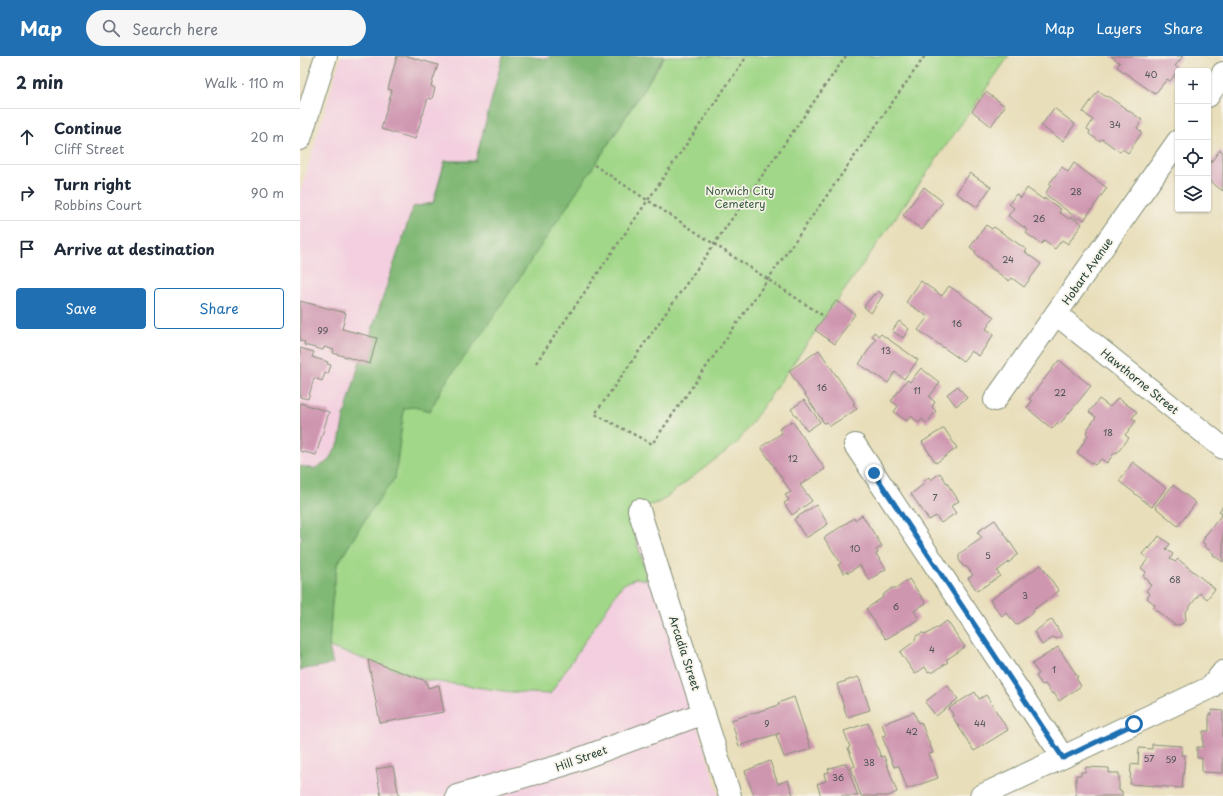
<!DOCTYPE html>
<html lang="en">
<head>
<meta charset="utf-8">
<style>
  body { margin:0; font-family:"Playpen Sans",sans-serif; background:#f6f6f7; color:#1f2937 }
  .controls { position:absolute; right:12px; top:12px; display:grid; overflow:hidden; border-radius:4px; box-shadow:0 1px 3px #0004 }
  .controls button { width:36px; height:36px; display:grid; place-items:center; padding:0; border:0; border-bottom:1px solid #e0e1e3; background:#fff; color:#1f2937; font:20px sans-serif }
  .stop { position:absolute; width:12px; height:12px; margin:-9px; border:3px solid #1f6fb2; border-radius:50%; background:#fff }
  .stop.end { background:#1f6fb2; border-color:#fff; box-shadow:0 1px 4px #0008 }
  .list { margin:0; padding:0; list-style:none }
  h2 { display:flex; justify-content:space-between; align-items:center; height:52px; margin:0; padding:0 16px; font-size:17px }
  h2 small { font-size:13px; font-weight:400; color:#747a83 }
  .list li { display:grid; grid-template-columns:26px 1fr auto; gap:12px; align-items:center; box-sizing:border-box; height:56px; padding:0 16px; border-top:1px solid #e0e1e3 }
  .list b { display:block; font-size:15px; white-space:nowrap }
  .list p { margin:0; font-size:13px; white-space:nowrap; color:#747a83 }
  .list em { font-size:13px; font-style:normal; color:#747a83 }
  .actions { display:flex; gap:8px; padding:12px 16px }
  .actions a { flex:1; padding:9px 0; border:1px solid #1f6fb2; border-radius:4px; text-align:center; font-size:14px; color:#1f6fb2 }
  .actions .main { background:#1f6fb2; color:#fff }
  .icon { flex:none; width:22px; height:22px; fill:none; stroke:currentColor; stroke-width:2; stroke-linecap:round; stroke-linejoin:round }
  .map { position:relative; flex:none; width:923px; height:740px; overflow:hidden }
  header { display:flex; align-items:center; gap:24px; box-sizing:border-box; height:56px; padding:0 20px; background:#1f6fb2; color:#fff }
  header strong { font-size:19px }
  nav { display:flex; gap:22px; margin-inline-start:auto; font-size:14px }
  .search { width:280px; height:36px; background:#f6f6f7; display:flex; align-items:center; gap:10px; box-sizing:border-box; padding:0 14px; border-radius:22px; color:#747a83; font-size:15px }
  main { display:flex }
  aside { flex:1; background:#fff }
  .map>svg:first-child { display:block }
</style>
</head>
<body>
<header>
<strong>Map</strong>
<div class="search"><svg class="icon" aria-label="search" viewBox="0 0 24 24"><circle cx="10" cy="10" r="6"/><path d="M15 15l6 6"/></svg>Search here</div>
<nav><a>Map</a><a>Layers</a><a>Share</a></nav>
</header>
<main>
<aside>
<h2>2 min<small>Walk · 110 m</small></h2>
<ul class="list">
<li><svg class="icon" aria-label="ahead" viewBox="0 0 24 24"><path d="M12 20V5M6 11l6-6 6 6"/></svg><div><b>Continue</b><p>Cliff Street</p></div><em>20 m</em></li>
<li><svg class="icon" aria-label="right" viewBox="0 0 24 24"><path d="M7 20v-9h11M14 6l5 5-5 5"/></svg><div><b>Turn right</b><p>Robbins Court</p></div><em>90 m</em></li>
<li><svg class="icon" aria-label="arrive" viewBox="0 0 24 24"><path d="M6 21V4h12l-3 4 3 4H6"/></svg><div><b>Arrive at destination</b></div></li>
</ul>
<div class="actions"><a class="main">Save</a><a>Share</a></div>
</aside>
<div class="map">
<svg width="923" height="740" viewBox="0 0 923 740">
  <rect width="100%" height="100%" fill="#f7f3e8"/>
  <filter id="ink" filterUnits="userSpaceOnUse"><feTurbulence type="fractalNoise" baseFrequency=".025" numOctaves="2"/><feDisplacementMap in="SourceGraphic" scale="8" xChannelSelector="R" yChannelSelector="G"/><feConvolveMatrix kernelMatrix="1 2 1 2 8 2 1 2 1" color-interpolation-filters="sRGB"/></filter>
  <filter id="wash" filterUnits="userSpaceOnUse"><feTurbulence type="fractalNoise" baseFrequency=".012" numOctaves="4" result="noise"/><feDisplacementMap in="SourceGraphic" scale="16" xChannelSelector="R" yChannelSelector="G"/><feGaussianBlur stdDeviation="0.9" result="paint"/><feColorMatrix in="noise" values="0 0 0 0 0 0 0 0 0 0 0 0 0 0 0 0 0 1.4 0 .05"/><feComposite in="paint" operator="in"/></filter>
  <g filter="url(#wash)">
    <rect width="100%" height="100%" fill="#e8deba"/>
    <polygon fill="#f3cfdf" points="41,0 365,0 298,104 130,355 114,351 95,422 69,457 37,509 32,545 29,591 181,631 211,636 250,638 322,529 336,522 348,524 328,456 334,454 419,740 0,740 0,137"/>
    <polygon fill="#a1d788" stroke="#608a5e" points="365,0 709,0 438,386 360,446 328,456 348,524 336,522 322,529 250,638 211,636 125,624 29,591 32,545 37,509 69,457 95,422 104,352 114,351 130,355 143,330 186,272 113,151 133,147 145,105 298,104"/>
    <polygon fill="#80b874" stroke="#507a54" points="203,0 227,0 248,3 249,0 364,0 298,104 186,272 143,330 130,355 114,351 104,352 95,422 69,457 37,509 32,545 29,591 33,608 0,614 0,488 2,480 0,479 0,410 14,413 27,406 39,387 44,361 60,305 70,307 77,283 70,280 113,151 133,147 145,105 175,106"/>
    <g id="blocks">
      <g fill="#cf96b0">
        <polygon points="97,0 107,0 138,9 131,30 135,32 132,43 128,42 115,83 81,73 92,34 88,33"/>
        <polygon points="811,0 883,0 875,10 879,13 870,25 867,23 855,38 817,11 820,7"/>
        <polygon points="798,35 805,40 809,41 842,64 837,72 842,76 828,97 822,93 820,96 802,83 799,85 789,78 790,75 787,73 793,64 783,56"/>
        <polygon points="686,36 705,50 691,70 672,55"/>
        <polygon points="754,52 775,68 763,85 741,70"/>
        <polygon points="920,94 923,96 923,135 908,124 908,110"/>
        <polygon points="774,107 807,132 784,164 780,161 778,163 745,138 751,129 749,128 762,111 768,116"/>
        <polygon points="670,117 691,131 677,151 656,137"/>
        <polygon points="624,131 643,146 622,174 603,159"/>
        <polygon points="727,132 744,144 744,142 761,153 759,156 769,163 771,161 782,168 768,188 762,184 755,193 744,185 741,188 726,177 728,174 708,160 714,152 709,148 716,138 721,142"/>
        <polygon points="686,169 692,173 694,171 727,194 725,196 741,208 724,231 712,222 709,225 690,211 690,209 675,198 676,196 670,191"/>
        <polygon points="621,225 642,240 649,230 694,261 686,273 694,278 679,300 671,295 663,305 618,274 628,261 606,246"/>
        <polygon points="578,235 583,239 571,257 564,251 574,238 575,239"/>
        <polygon points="0,245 46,257 42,273 77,282 70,308 33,297 34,294 24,291 23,294 4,289 5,286 0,285"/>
        <polygon points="536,245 555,258 535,288 515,274"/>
        <polygon points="599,265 609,273 603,282 592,275"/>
        <polygon points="574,276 579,280 581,278 618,304 604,323 595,316 588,327 559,308 576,283 572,280"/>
        <polygon points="0,292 14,296 12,301 28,306 27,308 31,309 28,318 25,317 22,325 14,322 8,343 0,341"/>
        <polygon points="519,294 555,347 553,348 557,353 530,370 527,366 524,367 489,315"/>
        <polygon points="759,304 791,330 759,369 757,367 752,373 727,352 732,345 729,343"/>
        <polygon points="621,312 640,327 629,341 635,346 632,351 636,355 627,367 622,363 619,367 611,360 607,365 594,356 598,350 591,345 607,324 610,326"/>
        <polygon points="658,330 667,342 656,350 647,338"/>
        <polygon points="818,342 837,356 832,362 836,365 825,379 829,382 817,397 815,396 807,407 801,403 795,409 777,397 788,379 786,377 787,374 796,361 789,356 799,343 810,351"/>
        <polygon points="504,344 520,366 507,375 491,353"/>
        <polygon points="0,347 29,356 16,399 0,395"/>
        <polygon points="492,365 525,413 500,429 512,445 492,459 484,447 489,444 485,439 491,436 461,391 482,377 479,373"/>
        <polygon points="644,372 657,392 636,407 622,386"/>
        <polygon points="833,406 866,432 852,451 819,425"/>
        <polygon points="640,417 659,445 651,450 656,457 641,467 636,460 629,464 611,438 625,427 624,425 629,421 631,424"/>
        <polygon points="873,429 896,447 878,470 855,451"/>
        <polygon points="516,449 528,468 506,482 494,463"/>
        <polygon points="923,450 923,506 913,499 914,498 904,490 905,488 902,486 905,482 904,481 923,457 919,455"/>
        <polygon points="562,459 582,490 576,494 578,497 576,498 586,513 569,524 560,509 548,517 547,515 544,517 538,509 541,507 524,482 554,462 555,464"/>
        <polygon points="695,464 718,498 712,503 712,504 697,515 700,520 677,535 668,522 673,519 667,511 663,510 659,504 659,498 682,482 677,476"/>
        <polygon points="859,480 870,488 866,493 873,498 870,503 875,506 878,503 915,533 907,543 900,537 885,557 886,563 882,568 875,569 853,552 855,549 847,542 850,538 846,535 851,529 848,527 849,525 843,520 846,516 841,512 848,503 842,498 848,491 849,493"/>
        <polygon points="741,509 759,535 733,554 734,556 716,569 707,557 702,560 690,544"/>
        <polygon points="609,523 626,547 614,555 619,563 586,583 566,553 582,542 584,538 592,532 597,532"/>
        <polygon points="752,563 762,580 756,583 754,581 742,589 734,576"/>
        <polygon points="647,565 665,591 646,604 648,606 632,617 630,615 628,616 625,611 615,618 600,596 615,585 616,580 622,577 627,578"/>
        <polygon points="758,591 778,621 776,622 781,630 759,645 754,637 752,638 745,628 742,629 736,620 739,618 732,608"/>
        <polygon points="68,604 126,625 128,632 139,629 144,656 80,667"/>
        <polygon points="558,621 560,624 570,654 547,661 537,628"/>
        <polygon points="647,629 658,643 636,660 625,646"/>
        <polygon points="675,636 679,643 686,639 708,674 674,695 652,660 653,659 649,652"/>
        <polygon points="494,641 511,693 484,701 476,679 480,677 439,690 431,664 479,649 478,647"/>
        <polygon points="912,654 923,655 923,717 902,716 902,702 897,702 897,691 903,691 903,675 909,675 909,658 912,658"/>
        <polygon points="614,656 618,667 621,666 633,697 629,698 638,722 607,733 599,710 594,711 582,680 586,679 582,668"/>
        <polygon points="568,667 581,701 584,700 597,736 588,740 561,740 551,712 555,710 548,692 550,691 544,675"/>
        <polygon points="852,688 882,690 881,699 885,699 882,732 830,728 831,708 838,709 839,692 852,693"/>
        <polygon points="470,705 478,728 488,724 493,739 454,740 445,715"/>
        <polygon points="546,707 558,740 521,740 517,728 526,725 524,718 529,716 528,713"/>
        <polygon points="93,710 99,740 81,740 76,713"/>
        <polygon points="786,711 809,712 809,717 819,717 819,735 822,735 822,740 776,740 776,719 781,719 781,716 785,716"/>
      </g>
    </g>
  </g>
  <g filter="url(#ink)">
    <use href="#blocks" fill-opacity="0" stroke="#848e77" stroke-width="1"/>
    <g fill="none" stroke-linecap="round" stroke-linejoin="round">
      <defs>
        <g id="minor">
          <polyline points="908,40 923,17"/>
          <polyline points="756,258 923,392"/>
          <polyline points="695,344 878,85"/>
          <polyline points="555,389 763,701"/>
          <polyline points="339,454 430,740"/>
          <polyline points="157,740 263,709 404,657"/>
          <polyline points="681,740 911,631 923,616"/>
        </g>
        <polyline id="tertiary" points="0,83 26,0"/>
      </defs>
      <use href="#minor" stroke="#848e77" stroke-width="24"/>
      <use href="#tertiary" stroke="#848e77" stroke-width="24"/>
      <g stroke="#848e77" stroke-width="2.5" stroke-dasharray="3 3" stroke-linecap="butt">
        <polyline points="546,0 295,358 352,388 625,0"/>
        <polyline points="294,109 525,261"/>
        <polyline points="236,307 447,0"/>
      </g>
      <use href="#minor" stroke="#fff" stroke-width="22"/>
      <use href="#tertiary" stroke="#fff" stroke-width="22"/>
    </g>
  </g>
  <g fill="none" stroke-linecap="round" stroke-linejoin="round" filter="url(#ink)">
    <polyline stroke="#1f6fb2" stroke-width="5" points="574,417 763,702 834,668"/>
  </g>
  <g text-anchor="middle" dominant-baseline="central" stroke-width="3.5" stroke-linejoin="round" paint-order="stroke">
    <g font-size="9" fill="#4b5353">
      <text x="851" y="18">40</text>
      <text x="815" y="68">34</text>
      <text x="776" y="135">28</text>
      <text x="739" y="162">26</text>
      <text x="708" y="203">24</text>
      <text x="657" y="267">16</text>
      <text x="23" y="274">99</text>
      <text x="586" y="294">13</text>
      <text x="522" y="331">16</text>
      <text x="617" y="334">11</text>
      <text x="760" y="336">22</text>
      <text x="808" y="376">18</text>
      <text x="493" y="402">12</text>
      <text x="635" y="441">7</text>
      <text x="555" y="492">10</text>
      <text x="688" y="499">5</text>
      <text x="875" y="523">68</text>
      <text x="725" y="539">3</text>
      <text x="596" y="550">6</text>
      <text x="632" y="593">4</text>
      <text x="754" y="613">1</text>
      <text x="467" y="667">9</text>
      <text x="680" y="667">44</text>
      <text x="612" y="675">42</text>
      <text x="849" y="702">57</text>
      <text x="871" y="703">59</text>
      <text x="569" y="706">38</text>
      <text x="538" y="721">36</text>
    </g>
    <g font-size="11" fill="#395c45" stroke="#f7f3e8">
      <text x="440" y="134">Norwich City<tspan x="440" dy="13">Cemetery</tspan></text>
    </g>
    <g font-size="11" fill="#1f3d34" stroke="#f7f3e8">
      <text transform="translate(787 215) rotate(-55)">Hobart Avenue</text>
      <text transform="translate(840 325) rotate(39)">Hawthorne Street</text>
      <text transform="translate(385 597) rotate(72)">Arcadia Street</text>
      <text transform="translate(281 702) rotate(-20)">Hill Street</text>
    </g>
  </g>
</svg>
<div class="controls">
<button>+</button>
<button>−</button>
<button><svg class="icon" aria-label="locate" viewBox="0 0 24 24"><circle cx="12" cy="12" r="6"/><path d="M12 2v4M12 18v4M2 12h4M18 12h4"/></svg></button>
<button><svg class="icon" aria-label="layers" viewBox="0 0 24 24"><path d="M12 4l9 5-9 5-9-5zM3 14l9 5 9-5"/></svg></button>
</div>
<div class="stop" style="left:834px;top:668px"></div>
<div class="stop end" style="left:574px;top:417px"></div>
</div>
</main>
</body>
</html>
